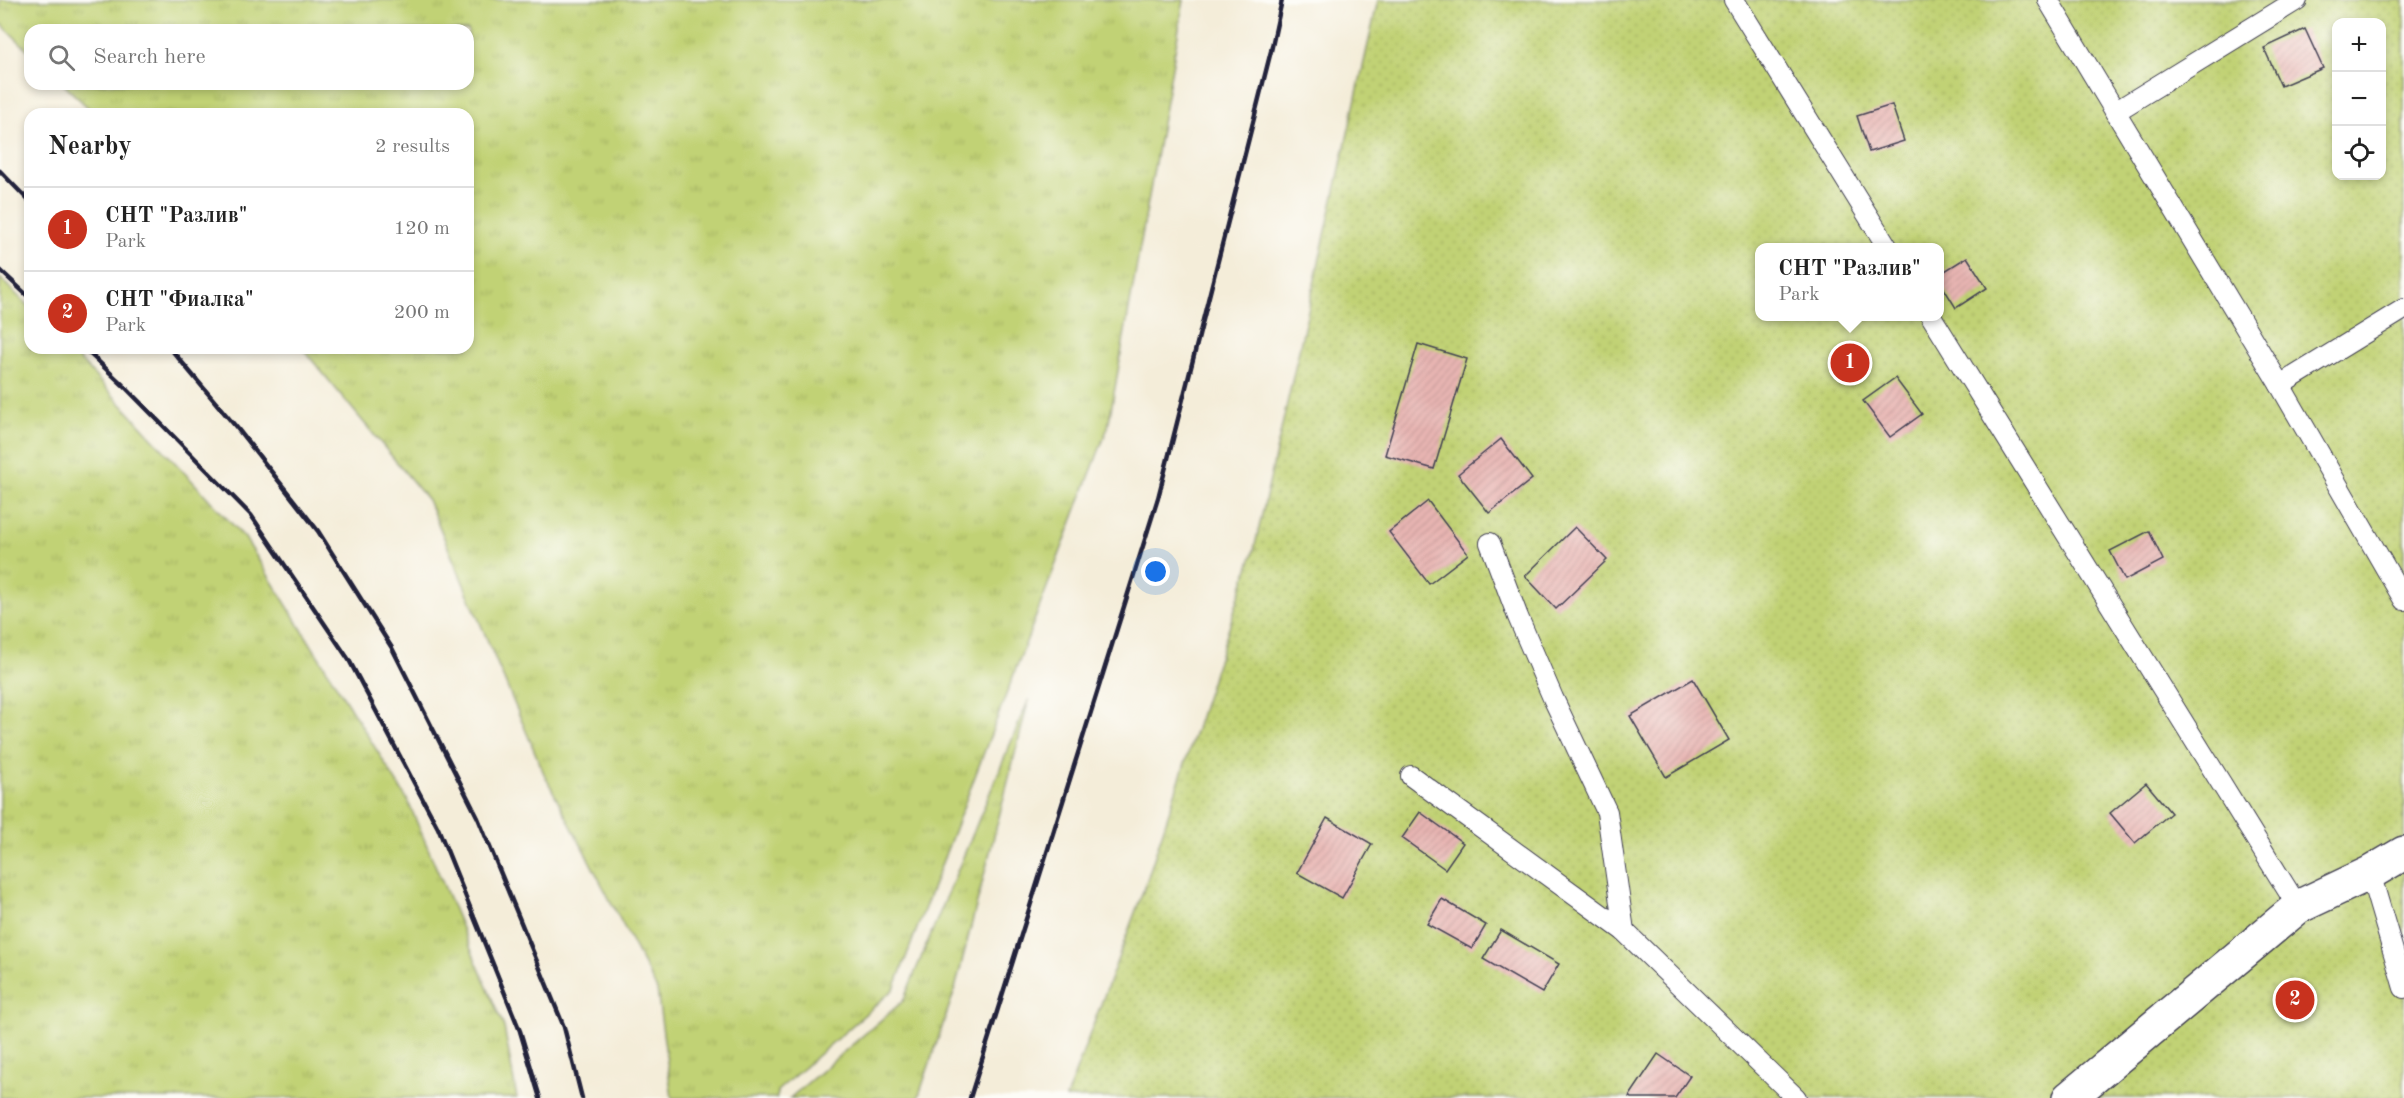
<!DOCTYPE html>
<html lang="en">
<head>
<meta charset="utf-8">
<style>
  body { margin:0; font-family:"Old Standard TT",serif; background:#f6f6f6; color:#222 }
  .controls { position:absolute; right:18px; top:18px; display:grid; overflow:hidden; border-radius:12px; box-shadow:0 3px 9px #0003 }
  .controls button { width:54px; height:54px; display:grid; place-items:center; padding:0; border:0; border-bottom:2px solid #e0e0e0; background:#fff; color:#222; font:30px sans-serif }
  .you { position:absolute; left:1156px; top:572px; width:21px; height:21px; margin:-15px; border:4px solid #fff; border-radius:50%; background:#1a73e8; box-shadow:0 0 0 9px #1a73e833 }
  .badge { display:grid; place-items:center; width:39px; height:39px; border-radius:50%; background:#c8321e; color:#fff; font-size:20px; font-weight:700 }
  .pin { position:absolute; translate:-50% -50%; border:3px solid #fff; box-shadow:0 2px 6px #0006 }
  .popup { position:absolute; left:1755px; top:243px; width:189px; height:78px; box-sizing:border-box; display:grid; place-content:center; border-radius:12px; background:#fff; filter:drop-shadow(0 2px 4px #0005); font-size:20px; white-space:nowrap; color:#767676 }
  .popup b { font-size:22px; color:#222 }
  .popup::after { content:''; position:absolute; left:50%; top:100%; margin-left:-12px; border:12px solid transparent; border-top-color:#fff }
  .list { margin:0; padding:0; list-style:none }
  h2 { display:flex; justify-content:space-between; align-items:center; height:78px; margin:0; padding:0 24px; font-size:26px }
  h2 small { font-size:20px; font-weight:400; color:#767676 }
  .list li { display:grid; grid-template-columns:39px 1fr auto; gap:18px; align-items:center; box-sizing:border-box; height:84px; padding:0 24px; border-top:2px solid #e0e0e0 }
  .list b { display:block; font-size:22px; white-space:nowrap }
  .list p { margin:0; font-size:20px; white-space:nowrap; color:#767676 }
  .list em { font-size:20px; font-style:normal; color:#767676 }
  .icon { flex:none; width:33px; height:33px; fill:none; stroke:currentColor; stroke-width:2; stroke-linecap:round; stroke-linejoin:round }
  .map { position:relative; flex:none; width:2404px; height:1098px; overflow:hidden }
  .search { position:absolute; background:#fff; box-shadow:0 3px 9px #0003; left:24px; top:24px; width:450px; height:66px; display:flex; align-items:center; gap:15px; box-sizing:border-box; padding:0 21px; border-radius:18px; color:#767676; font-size:22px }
  .panel { position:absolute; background:#fff; box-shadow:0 3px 9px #0003; left:24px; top:108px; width:450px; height:246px; border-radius:18px }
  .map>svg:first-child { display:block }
</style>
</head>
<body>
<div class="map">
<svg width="2404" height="1098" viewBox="0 0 2404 1098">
  <defs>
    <pattern id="grass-tufts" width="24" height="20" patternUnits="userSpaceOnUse" patternTransform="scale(1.5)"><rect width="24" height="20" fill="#c1d274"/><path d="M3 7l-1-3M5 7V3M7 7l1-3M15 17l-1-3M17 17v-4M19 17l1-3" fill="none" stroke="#a6b465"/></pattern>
    <pattern id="park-dots" width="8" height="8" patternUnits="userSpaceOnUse" patternTransform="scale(1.5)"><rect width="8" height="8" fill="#c1d274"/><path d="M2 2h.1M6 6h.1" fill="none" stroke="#a6b465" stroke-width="1.8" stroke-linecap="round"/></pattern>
    <pattern id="building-hatch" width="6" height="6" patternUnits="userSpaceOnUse" patternTransform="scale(1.5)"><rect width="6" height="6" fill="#e8b5b2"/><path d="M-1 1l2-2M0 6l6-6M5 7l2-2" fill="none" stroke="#c79b9a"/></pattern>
  </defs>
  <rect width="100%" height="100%" fill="#fdfcf7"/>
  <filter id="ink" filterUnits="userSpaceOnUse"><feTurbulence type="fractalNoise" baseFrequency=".0167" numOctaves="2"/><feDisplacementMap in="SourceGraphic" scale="12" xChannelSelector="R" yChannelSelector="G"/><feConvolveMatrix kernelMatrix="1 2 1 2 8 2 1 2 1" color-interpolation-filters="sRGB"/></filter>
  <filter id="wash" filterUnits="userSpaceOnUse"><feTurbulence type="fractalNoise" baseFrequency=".008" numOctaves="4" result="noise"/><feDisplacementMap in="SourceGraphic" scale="24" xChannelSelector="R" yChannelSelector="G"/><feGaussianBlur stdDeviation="1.35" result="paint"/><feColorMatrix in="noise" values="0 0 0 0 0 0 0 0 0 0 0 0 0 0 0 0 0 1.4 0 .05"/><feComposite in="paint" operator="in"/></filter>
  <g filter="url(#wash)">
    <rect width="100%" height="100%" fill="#f4edd9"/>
    <g fill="url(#grass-tufts)" stroke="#727a58" stroke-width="1.5">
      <polygon points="0,0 1184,0 1108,427 894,989 777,1091 777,1098 672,1098 657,990 545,776 428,500 302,348 468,348 468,114 95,114 63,84 468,84 468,30 30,30 30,52 0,23"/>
      <polygon points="0,278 30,308 30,348 69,348 245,538 407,799 504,1027 517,1098 0,1098"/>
      <polygon points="1029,699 955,989 918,1098 790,1098 903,1001"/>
    </g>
    <path fill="url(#park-dots)" stroke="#727a58" stroke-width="1.5" fill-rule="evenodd" d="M1378 0H2404V1098H1066L1146 883 1254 550ZM2336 22H2382V176H2336ZM1760 248H1940V316H1760Z"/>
    <g id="blocks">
      <g fill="url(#building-hatch)">
        <polygon points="2305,29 2323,68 2281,86 2264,48"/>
        <polygon points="1892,105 1904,141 1869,152 1857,116"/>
        <polygon points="1967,257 1987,288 1956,308 1940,282 1940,274"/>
        <polygon points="1418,344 1467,359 1434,469 1385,455"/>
        <polygon points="1895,378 1922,414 1890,437 1863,401"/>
        <polygon points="1501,439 1532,479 1489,513 1458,474"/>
        <polygon points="1428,501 1468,554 1429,584 1389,532"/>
        <polygon points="1575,527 1607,560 1556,609 1525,576"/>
        <polygon points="2149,531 2163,560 2125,580 2110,551"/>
        <polygon points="1693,679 1729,740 1666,777 1630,716"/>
        <polygon points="2146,783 2171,813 2135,843 2110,813"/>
        <polygon points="1420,812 1463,843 1445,869 1402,838"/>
        <polygon points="1327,818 1372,844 1342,898 1297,873"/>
        <polygon points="1442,899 1486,925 1472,949 1427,924"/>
        <polygon points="1501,930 1559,964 1542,993 1483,959"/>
        <polygon points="1658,1054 1690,1076 1675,1098 1631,1098 1629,1097"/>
      </g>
    </g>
  </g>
  <g filter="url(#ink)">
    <use href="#blocks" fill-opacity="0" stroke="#424053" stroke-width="1.5"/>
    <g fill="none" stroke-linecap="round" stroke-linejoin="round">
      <defs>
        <g id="service">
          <polyline points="1734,0 1888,248"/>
          <polyline points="2048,0 2280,385 2404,600"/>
          <polyline points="2115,112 2297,0"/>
          <polyline points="1931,316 2298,907"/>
          <polyline points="2280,385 2404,309"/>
          <polyline points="1490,543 1518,617 1553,698 1607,812 1624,931"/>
          <polyline points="1411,776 1624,931 1796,1098"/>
          <polyline points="2370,873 2404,988"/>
        </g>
        <polyline id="minor" points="2069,1098 2298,907 2370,873 2404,853"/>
      </defs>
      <use href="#service" stroke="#424053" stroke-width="22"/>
      <use href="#minor" stroke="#424053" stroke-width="36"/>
      <use href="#service" stroke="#fff" stroke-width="20"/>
      <use href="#minor" stroke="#fff" stroke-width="33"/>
      <g stroke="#22223b" stroke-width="4.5">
        <polyline points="0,171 30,202"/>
        <polyline points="0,270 30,298"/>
        <polyline points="84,348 123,385 251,515 349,660 438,828 520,1031 540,1098"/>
        <polyline points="170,348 237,428 318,531 392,648 478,818 564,1027 582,1098"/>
        <polyline points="970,1098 1158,498 1271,51 1282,0"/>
      </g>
    </g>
  </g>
</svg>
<div class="controls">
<button>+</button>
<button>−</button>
<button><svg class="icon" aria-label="locate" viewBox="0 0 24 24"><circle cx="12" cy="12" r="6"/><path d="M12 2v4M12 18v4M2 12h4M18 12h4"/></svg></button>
</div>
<div class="you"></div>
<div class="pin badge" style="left:1850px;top:363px">1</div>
<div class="popup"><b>СНТ &quot;Разлив&quot;</b>Park</div>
<div class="pin badge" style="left:2295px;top:1000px">2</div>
<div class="search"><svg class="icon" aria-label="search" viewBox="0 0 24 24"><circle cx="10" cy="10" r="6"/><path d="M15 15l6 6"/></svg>Search here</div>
<section class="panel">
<h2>Nearby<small>2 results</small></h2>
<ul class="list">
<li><span class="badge">1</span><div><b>СНТ &quot;Разлив&quot;</b><p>Park</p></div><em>120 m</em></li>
<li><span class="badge">2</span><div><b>СНТ &quot;Фиалка&quot;</b><p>Park</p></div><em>200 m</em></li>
</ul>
</section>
</div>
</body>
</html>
